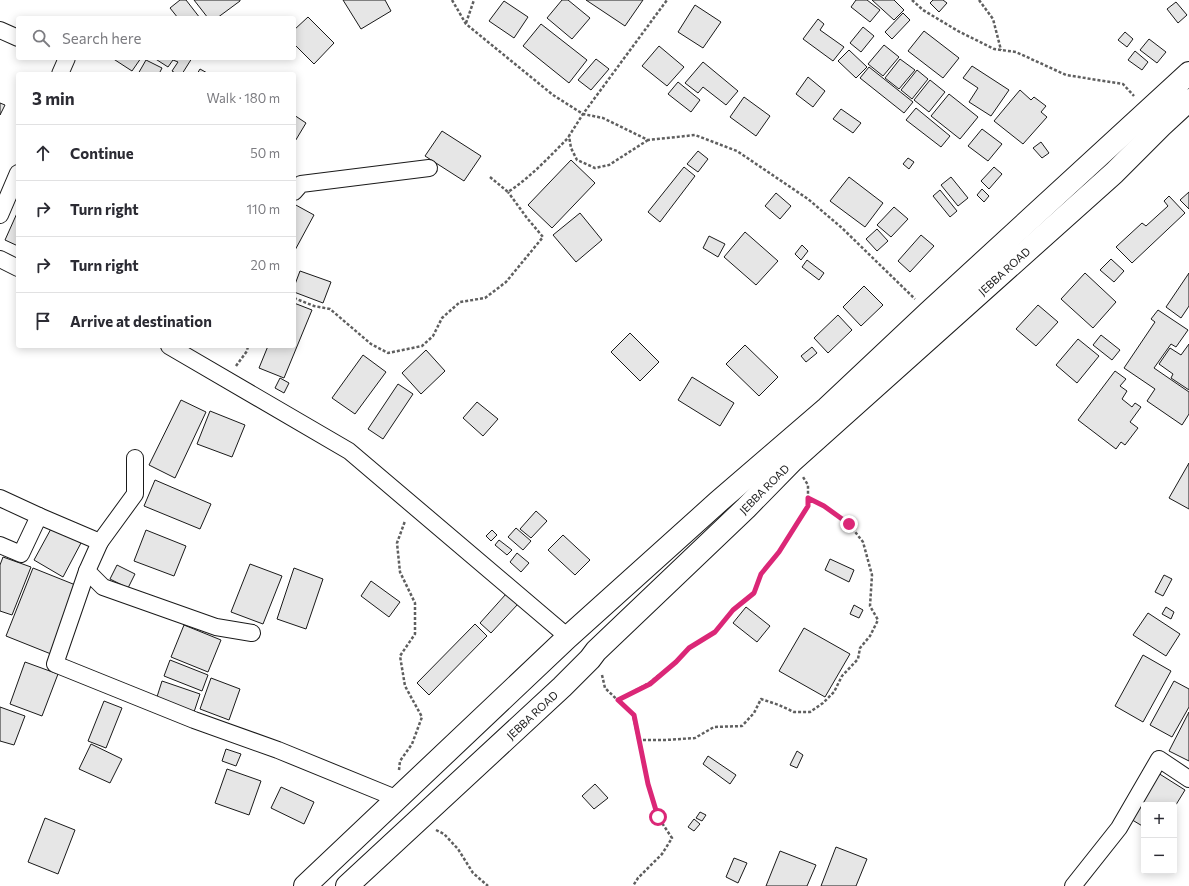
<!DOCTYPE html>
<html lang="en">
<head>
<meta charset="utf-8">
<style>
  body { margin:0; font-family:Commissioner,sans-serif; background:#f7f7f7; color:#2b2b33 }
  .controls { position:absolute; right:12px; bottom:12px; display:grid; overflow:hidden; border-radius:4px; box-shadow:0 2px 10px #0003 }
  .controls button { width:36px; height:36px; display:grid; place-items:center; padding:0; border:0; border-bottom:1px solid #e1e1e2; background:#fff; color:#2b2b33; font:20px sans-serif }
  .stop { position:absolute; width:12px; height:12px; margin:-9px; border:3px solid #db2777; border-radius:50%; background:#fff }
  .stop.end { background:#db2777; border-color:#fff; box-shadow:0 1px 4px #0008 }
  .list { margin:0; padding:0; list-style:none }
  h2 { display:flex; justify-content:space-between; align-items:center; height:52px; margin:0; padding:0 16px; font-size:17px }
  h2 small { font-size:13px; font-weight:400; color:#7c7c81 }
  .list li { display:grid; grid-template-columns:26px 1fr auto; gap:12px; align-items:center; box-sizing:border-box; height:56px; padding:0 16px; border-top:1px solid #e1e1e2 }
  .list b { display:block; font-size:15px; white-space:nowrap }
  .list em { font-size:13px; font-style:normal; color:#7c7c81 }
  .icon { flex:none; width:22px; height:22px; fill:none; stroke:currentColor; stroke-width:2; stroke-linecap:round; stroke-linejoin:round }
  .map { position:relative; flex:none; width:1189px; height:886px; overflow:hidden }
  .search { position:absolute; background:#fff; box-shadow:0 2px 10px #0003; left:16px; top:16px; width:280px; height:44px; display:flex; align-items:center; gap:10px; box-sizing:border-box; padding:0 14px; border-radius:4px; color:#7c7c81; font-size:15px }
  .panel { position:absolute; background:#fff; box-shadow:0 2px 10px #0003; left:16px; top:72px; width:280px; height:276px; border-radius:4px }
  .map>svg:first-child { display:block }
</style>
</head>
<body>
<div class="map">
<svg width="1189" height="886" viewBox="0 0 1189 886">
  <rect width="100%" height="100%" fill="#fff"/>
  <g fill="#e6e6e6" stroke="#1a1a1a">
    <polygon points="180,0 186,0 200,18 178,18 170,8"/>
    <polygon points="194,0 240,0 240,1 217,18 208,18"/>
    <polygon points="343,0 385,0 391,11 361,29"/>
    <polygon points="562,0 568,0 590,18 572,39 547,18"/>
    <polygon points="586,0 643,0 625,26"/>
    <polygon points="856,0 867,0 880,10 870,22 851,7"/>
    <polygon points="872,0 894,0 904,10 894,20"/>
    <polygon points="933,0 943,0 947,3 939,12 930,3"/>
    <polygon points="504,1 528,17 514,38 489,21"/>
    <polygon points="1176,2 1187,15 1178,23 1167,9"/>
    <polygon points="695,5 721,22 703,48 678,32"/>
    <polygon points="903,13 910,20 892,39 885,32"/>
    <polygon points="308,17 334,43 314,64 294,44 294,30"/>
    <polygon points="818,19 824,24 820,30 844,47 833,61 803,39"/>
    <polygon points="541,24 587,60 569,83 523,46"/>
    <polygon points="863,27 874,36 861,52 850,43"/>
    <polygon points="924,31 959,58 943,78 908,51"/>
    <polygon points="1125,32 1133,39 1127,47 1118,40"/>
    <polygon points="1149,39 1166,52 1157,63 1140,50"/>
    <polygon points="884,45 899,57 883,76 868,64"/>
    <polygon points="659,46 684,67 667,86 642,66"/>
    <polygon points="849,50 867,67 856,78 838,61"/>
    <polygon points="1135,51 1148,62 1142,70 1128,60"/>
    <polygon points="112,58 141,58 132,71"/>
    <polygon points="154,58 192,58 182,74 177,74 172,71 178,62 173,60 168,67"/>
    <polygon points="596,59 609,69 591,90 578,80"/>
    <polygon points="900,59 915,70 899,89 885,78"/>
    <polygon points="146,60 162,68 159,74 138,74"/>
    <polygon points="703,62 738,91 726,105 703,87 698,93 685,83"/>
    <polygon points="972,66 1009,90 991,116 969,102 978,88 963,78"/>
    <polygon points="869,67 913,102 904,113 860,78"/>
    <polygon points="200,69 209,74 197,74"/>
    <polygon points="917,70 928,79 912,99 901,90"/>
    <polygon points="808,77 825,91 813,107 796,94"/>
    <polygon points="930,80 945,92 929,112 914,100"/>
    <polygon points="678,82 700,100 691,112 668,94"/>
    <polygon points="1020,90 1031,100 1034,97 1046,106 1041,112 1047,117 1023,144 994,121"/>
    <polygon points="949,94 978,117 960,139 931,116"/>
    <polygon points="744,97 770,116 756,136 730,117"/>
    <polygon points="0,103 5,105 0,115"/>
    <polygon points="916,108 950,136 941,147 906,120"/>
    <polygon points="841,109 861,123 853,133 833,119"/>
    <polygon points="294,115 306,123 294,143"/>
    <polygon points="982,129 1002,144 988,161 968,146"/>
    <polygon points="442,131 481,156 464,181 425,156"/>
    <polygon points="1041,142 1049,153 1042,158 1033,148"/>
    <polygon points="698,151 708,159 698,172 687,164"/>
    <polygon points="908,158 914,162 909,169 903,164"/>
    <polygon points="571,160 595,183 552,228 528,205"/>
    <polygon points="684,167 695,176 660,222 648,212"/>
    <polygon points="994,167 1002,174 989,189 981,181"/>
    <polygon points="849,177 883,203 865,227 830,201"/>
    <polygon points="951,177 968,198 958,206 941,185"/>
    <polygon points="982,189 989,196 984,202 977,195"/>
    <polygon points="940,190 957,211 950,217 933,196"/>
    <polygon points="1189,192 1189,209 1180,200"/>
    <polygon points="776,193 791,206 780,219 765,206"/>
    <polygon points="1169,196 1185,213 1132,263 1116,247 1142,223 1146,226 1168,206 1164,201"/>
    <polygon points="294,204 314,215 294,252"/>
    <polygon points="894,207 908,219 891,237 877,225"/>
    <polygon points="18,211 18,246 5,240"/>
    <polygon points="580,213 602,240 576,262 553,235"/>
    <polygon points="877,229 888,241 877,251 866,239"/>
    <polygon points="745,232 778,261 756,285 724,257"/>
    <polygon points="921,235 934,246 910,272 898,261"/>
    <polygon points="709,236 725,244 718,257 703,248"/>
    <polygon points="802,245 808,251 801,260 795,254"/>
    <polygon points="1111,259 1124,271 1114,282 1100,270"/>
    <polygon points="807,260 824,273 819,280 802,267"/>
    <polygon points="300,271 331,282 323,303 294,292 294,287"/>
    <polygon points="1085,273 1116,302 1093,328 1061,299"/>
    <polygon points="1189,273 1189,306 1181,318 1166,307"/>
    <polygon points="864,286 883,305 861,326 843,307"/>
    <polygon points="294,303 312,310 284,378 259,368 268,346 294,346"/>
    <polygon points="1038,305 1058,322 1036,346 1016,329"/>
    <polygon points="1158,310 1188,330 1176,347 1171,344 1154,368 1189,392 1189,414 1182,425 1147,401 1155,389 1124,368 1155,322 1151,319"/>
    <polygon points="838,315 852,330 828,353 814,338"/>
    <polygon points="630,333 659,362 640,381 611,352"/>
    <polygon points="1101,335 1120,350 1112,360 1093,345"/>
    <polygon points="1078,339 1099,356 1077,383 1056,365"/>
    <polygon points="1189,344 1189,390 1171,378 1173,374 1159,364 1170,348 1181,355"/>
    <polygon points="745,345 778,377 759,396 726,364"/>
    <polygon points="812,347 817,353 806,362 801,356"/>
    <polygon points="426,350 445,371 421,394 402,373"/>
    <polygon points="363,355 386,372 355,414 332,398"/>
    <polygon points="1115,371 1126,379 1120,386 1127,391 1122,399 1132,407 1135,403 1141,407 1130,422 1138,428 1125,445 1121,442 1116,449 1078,420"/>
    <polygon points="692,377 734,403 720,426 678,400"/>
    <polygon points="280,378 289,383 284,393 275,388"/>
    <polygon points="398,384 413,394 383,439 368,429"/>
    <polygon points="181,400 206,412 175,478 149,465"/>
    <polygon points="477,402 498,419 483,436 463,418"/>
    <polygon points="210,411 245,425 232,457 197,444"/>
    <polygon points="1189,463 1189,509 1169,498"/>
    <polygon points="155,480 211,504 200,529 144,506"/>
    <polygon points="536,511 547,521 531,538 520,529"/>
    <polygon points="52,527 81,543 63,577 34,560"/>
    <polygon points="516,528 531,541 523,550 508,537"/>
    <polygon points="146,530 186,546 174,576 134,561"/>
    <polygon points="492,530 497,535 491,541 486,536"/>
    <polygon points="563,535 590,560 575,575 548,550"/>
    <polygon points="499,540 512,550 507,555 495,545"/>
    <polygon points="517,553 529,563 521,572 510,562"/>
    <polygon points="3,557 31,567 12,615 0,611 0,565"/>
    <polygon points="830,559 854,570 849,582 825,570"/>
    <polygon points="250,564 282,576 263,624 231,612"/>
    <polygon points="117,565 135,574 128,588 110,579"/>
    <polygon points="33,568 78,586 51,654 6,636"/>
    <polygon points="294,568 323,579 306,629 277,619"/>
    <polygon points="1164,575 1172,579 1163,596 1155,592"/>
    <polygon points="371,581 400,602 389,617 361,596"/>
    <polygon points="506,594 518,604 491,633 480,623"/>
    <polygon points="854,605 863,610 859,618 850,614"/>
    <polygon points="746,607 770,626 757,642 733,623"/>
    <polygon points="1166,607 1174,612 1171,619 1162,614"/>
    <polygon points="1148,613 1180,634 1166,656 1133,635"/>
    <polygon points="475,624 487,636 429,695 417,683"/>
    <polygon points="184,625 221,640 208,672 171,657"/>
    <polygon points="804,628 850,654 825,697 779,671"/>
    <polygon points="1143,655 1171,671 1143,722 1115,706"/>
    <polygon points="170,660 208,675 202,691 164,676"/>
    <polygon points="25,662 58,674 42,716 10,704"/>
    <polygon points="211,678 240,689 229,720 200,709"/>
    <polygon points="162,681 200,694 194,712 156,700"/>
    <polygon points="1174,681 1189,689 1189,707 1172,737 1150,725"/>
    <polygon points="104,701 122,708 106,748 88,741"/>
    <polygon points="0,707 25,716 14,745 0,741"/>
    <polygon points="1189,712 1189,761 1169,751"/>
    <polygon points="91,744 122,759 110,783 79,769"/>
    <polygon points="226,749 241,754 236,766 222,761"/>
    <polygon points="797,751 803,755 797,768 790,765"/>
    <polygon points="708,756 736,775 730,784 703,764"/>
    <polygon points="227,769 261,781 249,815 215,803"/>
    <polygon points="1158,773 1185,790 1174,808 1174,805 1144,805 1144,827 1129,818"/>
    <polygon points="595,784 608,798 594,809 582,796"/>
    <polygon points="281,787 314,802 304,824 271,808"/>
    <polygon points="700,812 706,815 702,821 696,818"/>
    <polygon points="45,818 75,830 58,874 28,862"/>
    <polygon points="694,819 700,824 694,831 688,827"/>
    <polygon points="836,847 867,859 856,886 821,886"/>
    <polygon points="780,851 816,865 807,886 766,886"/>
    <polygon points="734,858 747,863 738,883 726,877"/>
  </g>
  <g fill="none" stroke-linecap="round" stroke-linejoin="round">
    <defs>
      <g id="minor">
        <polyline points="0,30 18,38"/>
        <polyline points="60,74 67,58"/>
        <polyline points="294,192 301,184 429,168"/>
        <polyline points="0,215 18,173"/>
        <polyline points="0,259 18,268"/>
        <polyline points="169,346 349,451 568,637"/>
        <polyline points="0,498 39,516 21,554 0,545"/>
        <polyline points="39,516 100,542 135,494 135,458"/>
        <polyline points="100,542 87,571 103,587 216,627 252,633"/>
        <polyline points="87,571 55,664 194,720 278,750 398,799"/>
        <polyline points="1073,886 1119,828 1159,759 1189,779"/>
      </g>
      <g id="trunk">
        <polyline points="305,886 568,637 718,502 827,408 929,312 1189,73"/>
        <polyline points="347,886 562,687 590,659 596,651 746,508 792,461 1114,173 1161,126 1189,100"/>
      </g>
    </defs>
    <use href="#minor" stroke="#1a1a1a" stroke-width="18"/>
    <use href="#trunk" stroke="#1a1a1a" stroke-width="24"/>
    <g stroke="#5f5f5f" stroke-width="2.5" stroke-dasharray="3 2" stroke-linecap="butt">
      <polyline points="452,0 466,24 553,95 583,114 603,118 648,140 695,135 737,151 808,199 842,228 915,299"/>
      <polyline points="912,0 923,10 958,31 994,49 1016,52 1066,75 1123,84 1134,96"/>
      <polyline points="979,0 993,19 1001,50"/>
      <polyline points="466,23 474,0"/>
      <polyline points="648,140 609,165 595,168 577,160 571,148 569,136 583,114 667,0"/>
      <path d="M490 177 508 192C531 177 550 156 569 137"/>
      <polyline points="294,298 314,306 330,309 371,344 388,353 422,346 433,336 442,318 460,302 485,298 506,282 543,237 527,218 508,192"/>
      <polyline points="236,366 247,351 248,346"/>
      <polyline points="602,675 605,688 633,715 648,784 658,817 672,838 662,854 638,878 633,886"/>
      <polyline points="618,700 649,683 676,662 689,648 715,632 733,610 754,593 761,574 779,552 808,506 808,485 803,477"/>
      <polyline points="638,740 666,740 695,738 714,727 742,726 754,713 761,699 779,705 794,712 810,712 823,703 834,692 842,676 858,659 860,648 870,636 878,620 870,606 872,575 863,542 849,524 824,506 808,498"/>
      <polyline points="399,770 400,761 412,744 422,717 405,686 400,656 415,634 415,603 400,572 397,543 405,521"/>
      <polyline points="436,830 444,834 458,849 473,873 488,886"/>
    </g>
    <use href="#minor" stroke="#fff" stroke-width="16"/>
    <use href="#trunk" stroke="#fff" stroke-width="22"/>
  </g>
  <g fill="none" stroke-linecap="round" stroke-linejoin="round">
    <polyline stroke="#db2777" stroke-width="5" points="658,817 648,784 634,715 618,700 650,684 676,662 689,648 715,632 733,610 754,593 761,574 779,552 808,506 808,498 824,506 849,524"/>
  </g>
  <g text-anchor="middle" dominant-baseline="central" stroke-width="3" stroke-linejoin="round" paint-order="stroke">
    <g font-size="11" fill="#1a1a1a" stroke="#fff">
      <text transform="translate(1004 271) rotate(-42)">JEBBA ROAD</text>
      <text transform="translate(764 489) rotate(-45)">JEBBA ROAD</text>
      <text transform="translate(532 715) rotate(-43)">JEBBA ROAD</text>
    </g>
  </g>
</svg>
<div class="controls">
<button>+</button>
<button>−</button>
</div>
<div class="stop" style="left:658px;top:817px"></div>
<div class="stop end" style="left:849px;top:524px"></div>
<div class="search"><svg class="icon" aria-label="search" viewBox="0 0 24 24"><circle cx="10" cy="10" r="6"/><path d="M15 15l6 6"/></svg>Search here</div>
<section class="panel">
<h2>3 min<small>Walk · 180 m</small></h2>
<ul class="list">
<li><svg class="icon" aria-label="ahead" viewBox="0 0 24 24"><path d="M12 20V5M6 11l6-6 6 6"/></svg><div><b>Continue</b></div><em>50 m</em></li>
<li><svg class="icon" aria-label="right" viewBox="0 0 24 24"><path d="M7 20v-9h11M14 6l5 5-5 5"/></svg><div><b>Turn right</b></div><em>110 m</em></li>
<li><svg class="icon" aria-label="right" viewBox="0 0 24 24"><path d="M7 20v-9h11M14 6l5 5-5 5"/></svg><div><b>Turn right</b></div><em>20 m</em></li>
<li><svg class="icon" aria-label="arrive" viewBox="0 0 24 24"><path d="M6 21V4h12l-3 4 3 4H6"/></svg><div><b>Arrive at destination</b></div></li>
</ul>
</section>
</div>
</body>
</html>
